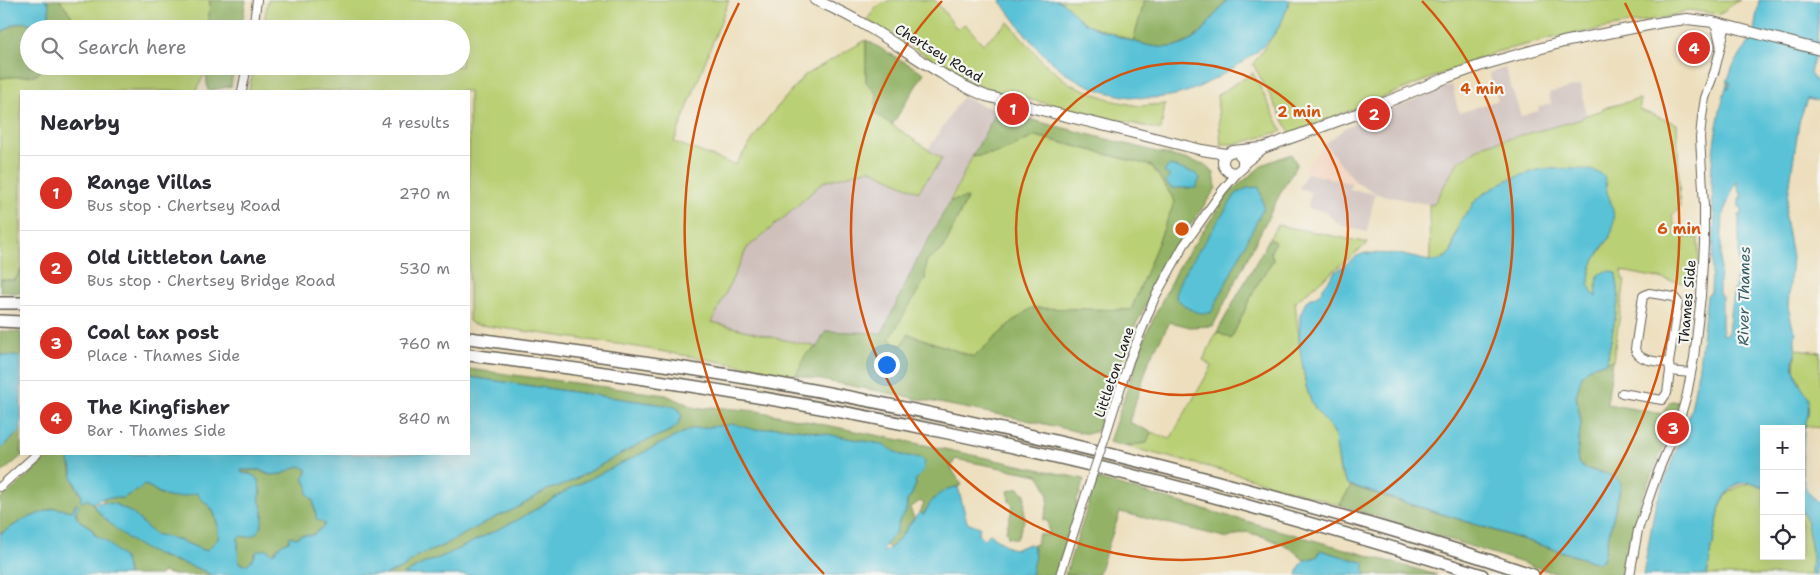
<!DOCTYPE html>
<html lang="en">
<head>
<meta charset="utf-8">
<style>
  body { margin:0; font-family:"Shantell Sans",sans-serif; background:#f2f2f3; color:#2b2b33 }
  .controls { position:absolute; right:15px; bottom:15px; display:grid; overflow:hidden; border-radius:0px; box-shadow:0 5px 20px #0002 }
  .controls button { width:45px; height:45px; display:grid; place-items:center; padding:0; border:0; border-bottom:1px solid #e1e1e2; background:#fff; color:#2b2b33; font:25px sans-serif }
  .you { position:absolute; left:886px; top:364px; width:18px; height:18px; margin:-12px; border:4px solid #fff; border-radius:50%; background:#1a73e8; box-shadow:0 0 0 8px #1a73e833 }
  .badge { display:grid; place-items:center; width:32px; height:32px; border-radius:50%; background:#d93025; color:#fff; font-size:16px; font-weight:700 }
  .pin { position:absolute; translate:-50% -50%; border:2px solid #fff; box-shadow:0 1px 5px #0006 }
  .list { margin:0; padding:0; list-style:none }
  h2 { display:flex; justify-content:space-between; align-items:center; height:65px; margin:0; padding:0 20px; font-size:21px }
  h2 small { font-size:16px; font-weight:400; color:#7c7c81 }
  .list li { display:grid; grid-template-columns:32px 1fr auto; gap:15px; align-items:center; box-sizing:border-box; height:75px; padding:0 20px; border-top:1px solid #e1e1e2 }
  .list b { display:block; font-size:19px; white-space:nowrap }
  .list p { margin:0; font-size:16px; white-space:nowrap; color:#7c7c81 }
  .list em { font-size:16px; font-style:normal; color:#7c7c81 }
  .icon { flex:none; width:28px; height:28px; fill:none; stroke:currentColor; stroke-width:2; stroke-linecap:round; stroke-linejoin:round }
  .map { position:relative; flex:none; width:1820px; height:575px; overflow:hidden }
  .search { position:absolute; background:#fff; box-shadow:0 5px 20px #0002; left:20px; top:20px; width:450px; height:55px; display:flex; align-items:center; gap:12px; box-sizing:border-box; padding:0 18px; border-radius:28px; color:#7c7c81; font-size:19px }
  .panel { position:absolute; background:#fff; box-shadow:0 5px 20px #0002; left:20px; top:90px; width:450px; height:365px; border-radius:0px }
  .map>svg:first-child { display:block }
</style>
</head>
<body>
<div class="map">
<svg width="1820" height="575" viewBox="0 0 1820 575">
  <rect width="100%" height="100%" fill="#f6f6f2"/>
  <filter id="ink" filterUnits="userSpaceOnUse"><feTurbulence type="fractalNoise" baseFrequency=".02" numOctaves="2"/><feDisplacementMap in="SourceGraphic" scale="10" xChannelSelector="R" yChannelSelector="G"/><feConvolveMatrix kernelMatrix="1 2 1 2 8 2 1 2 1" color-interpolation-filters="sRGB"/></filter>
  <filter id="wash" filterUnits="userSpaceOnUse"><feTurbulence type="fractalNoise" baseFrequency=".0096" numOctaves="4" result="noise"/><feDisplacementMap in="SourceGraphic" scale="20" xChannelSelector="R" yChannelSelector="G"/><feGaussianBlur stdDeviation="1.12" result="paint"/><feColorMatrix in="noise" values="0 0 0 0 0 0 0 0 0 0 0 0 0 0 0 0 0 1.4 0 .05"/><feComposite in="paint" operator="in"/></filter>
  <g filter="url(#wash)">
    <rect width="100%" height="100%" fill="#eddfbd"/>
    <polygon fill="#f3d4bf" points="1327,147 1347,172 1356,182 1351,183 1305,173 1306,167 1319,150"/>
    <g fill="#cfc0bb">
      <polygon points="1505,68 1521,116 1539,111 1538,107 1551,104 1549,93 1581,85 1586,115 1579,120 1484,145 1458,162 1432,205 1377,194 1356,182 1327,147 1324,145 1346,127 1452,85 1459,113 1498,100 1489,73"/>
      <polygon points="962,97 997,111 917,260 882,333 826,331 817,347 780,339 712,322 747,248 787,215 823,182 870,169 918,192 942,159 928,150"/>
      <polygon points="1307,173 1351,183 1350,189 1375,194 1367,232 1340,225 1326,212 1308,208 1311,192 1299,188"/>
    </g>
    <g fill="#bad074" stroke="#6b7648">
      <path d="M60 0H210L208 29H77C75 17 66 10 60 0Z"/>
      <polygon points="268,0 729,0 674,142 735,165 768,118 805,75 866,40 866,81 877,94 875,113 942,159 918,192 870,169 823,182 787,215 747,248 712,322 780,339 817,347 806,354 796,375 631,346 473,324 469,321 469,91 249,91 254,66 461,66 461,29 263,29"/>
      <path d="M891 0H935L957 29 965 24 983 44 1008 22 1044 63 1070 84 1114 101 1139 106 1165 104 1161 130 1023 98 978 86 867 20C874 9 878 4 891 0Z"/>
      <polygon points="1056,0 1145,0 1133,41 1087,24"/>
      <polygon points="1290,0 1740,0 1732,4 1725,11 1720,14 1687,10 1673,16 1557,37 1496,52 1291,134 1253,64 1280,26"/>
      <polygon points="44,66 205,66 205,73 196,91 21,91 21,270 15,280 0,279 0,78 36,75"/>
      <polygon points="1253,73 1282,131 1237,144 1221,144 1217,95"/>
      <polygon points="1640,99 1640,110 1677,124 1680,208 1672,215 1677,236 1698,238 1699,286 1622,271 1622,279 1625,280 1613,360 1607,362 1619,297 1616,273 1596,284 1597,297 1593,294 1589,285 1589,277 1593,262 1610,237 1606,181 1541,169 1507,180 1485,193 1474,202 1469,211 1462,217 1455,236 1450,254 1438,261 1429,261 1430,255 1429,204 1433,205 1458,162 1484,145 1579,120 1586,115 1603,110 1603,108"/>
      <polygon points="1035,136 1152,166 1175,201 1131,310 1031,308 1011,323 974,357 909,334 901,346 889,339 925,279 926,262 943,249 967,199 950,201 972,157 1001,152"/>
      <path d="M1278 225 1368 243 1295 302C1297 324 1300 345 1303 367 1305 379 1306 390 1311 401 1317 413 1329 421 1334 433 1342 449 1332 475 1351 486L1340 505 1233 473 1124 446 1146 443 1151 432 1170 439 1212 366 1203 360 1217 332 1231 339 1257 285 1273 260 1271 252 1275 242 1269 239Z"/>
      <path d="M1796 349 1820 352V430V428L1805 426 1808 415 1799 380C1791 370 1795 360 1796 349Z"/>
      <path d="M1750 483 1764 488V556H1801V508L1806 518 1812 551 1811 575H1707L1720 507C1726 492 1735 487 1750 483Z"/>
    </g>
    <g fill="#93b266" stroke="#586741">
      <path d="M47 0H60C66 10 75 17 77 29H29V66H44L37 75 0 78V33L19 23 29 22 36 25 49 23C48 15 51 8 47 0Z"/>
      <polygon points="210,0 246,0 241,29 208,29"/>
      <path d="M1145 0H1227C1213 22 1192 48 1164 48 1154 48 1143 44 1133 41Z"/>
      <polygon points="866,40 924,73 892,125 875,113 877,94 866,82"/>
      <polygon points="205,66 234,66 231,86 208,91"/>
      <polygon points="997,111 1204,164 1214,173 1216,188 1177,245 1132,332 1097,431 1087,434 1036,422 796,375 806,354 817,347 826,331 882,333 917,260 950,201 967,198 943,249 926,262 925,279 889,340 901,346 908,334 974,357 1011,323 1031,308 1131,310 1175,201 1152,166 1036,136 1001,152 972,157"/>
      <polygon points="1291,154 1297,164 1282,190 1213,326 1190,327 1170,322 1150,358 1129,422 1151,432 1147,443 1124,446 1109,442 1146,334 1177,269 1229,193 1264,164"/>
      <polygon points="1269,239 1275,242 1271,252 1273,260 1257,285 1231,339 1217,332"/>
      <polygon points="21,270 21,293 0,292 0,279 15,280"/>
      <polygon points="0,331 21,332 21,357 0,355"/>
      <polygon points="1613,360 1607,404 1662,414 1671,401 1679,402 1667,439 1641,499 1621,575 1561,575 1340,505 1351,486 1598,563 1603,560 1621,486 1605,473 1584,468 1578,463 1577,455 1581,422 1576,396 1582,375 1590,367"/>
      <path d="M469 369 666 395 698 409 713 407 757 411 949 450 1084 479 1079 496 1076 500 1077 508 1055 575H1031L1034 549 1032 545H1036L1039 533 1044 535 1049 534 1048 521 1043 520C1050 500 1051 493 1038 475L955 459 951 468 962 485C958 487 954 487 950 489 938 494 929 503 923 515L920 512 924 504 920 501 910 508 914 518 897 541 890 548 885 545 896 532 900 519 906 512 907 501 911 496 916 484 915 481 923 459 901 455 881 444 804 430 778 427 755 430 691 429 569 489 521 518 446 555 423 564 403 575H384L403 568 417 556 440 547 494 518 515 509 547 490 566 484 641 443 670 431 677 426 682 416 681 412 672 406 469 377Z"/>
      <polygon points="21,430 21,454 24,454 0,474 0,450"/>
      <path d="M51 454H73C66 461 74 488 82 496 85 498 90 500 93 503L94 507C114 528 133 545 160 556 177 563 195 565 211 575H174L163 572 160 575H128C128 556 111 546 97 536 94 534 94 530 90 527 86 524 81 522 77 518L75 505 72 511 54 508 23 520 0 534V499L16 487Z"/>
      <path d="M299 466H303L307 469 304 481 308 486 307 493 313 500 317 519 323 521 325 525C315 533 304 542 291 536L289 541 277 548 273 554 268 550 254 554 253 560 246 565 239 563C238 561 238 542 238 538L240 536 246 537 264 515 259 500 261 490 250 473H242L241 470H261L266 474H282Z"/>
      <polygon points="1097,479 1437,575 1367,575 1363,569 1365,563 1320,550 1317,557 1304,560 1289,547 1265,537 1246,532 1228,538 1120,512 1098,575 1065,575"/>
      <path d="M144 485C153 487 157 494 165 496 176 499 187 493 198 493 202 500 206 503 211 508 215 512 220 533 218 539 216 543 210 546 207 550H203L176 539 154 534 132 513 115 504 103 502V498C119 498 132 497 144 485Z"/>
      <polygon points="1019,488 1025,494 1024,521 1017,539 1008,537 1006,531 1013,506 1009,501 1008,491"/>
    </g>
    <g fill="#5ac2d7" stroke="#3b6f7a" fill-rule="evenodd">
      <path d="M0 0H47C51 8 48 15 49 23L47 26C37 28 29 20 19 23 12 24 6 30 0 33Z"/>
      <path d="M1000 0C1011 0 1048 0 1057 0 1070 4 1075 18 1087 24 1098 30 1111 33 1123 38 1157 50 1188 56 1210 21 1215 14 1222 8 1227 0H1290C1287 7 1285 15 1282 21 1270 47 1243 62 1220 76 1206 84 1190 92 1175 95 1135 104 1088 92 1057 66 1034 48 1017 23 1000 0Z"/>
      <path d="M1759 0H1819L1817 46 1810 73 1816 82 1820 85V102L1807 99 1799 122 1785 217 1792 257 1788 307 1793 328 1796 332C1794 339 1795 344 1796 351 1796 355 1793 357 1793 362 1794 375 1800 387 1809 397L1808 415 1804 429 1802 465 1803 479 1806 489 1820 506V550L1816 560V575H1811L1812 551 1806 518 1801 508V429H1764V488C1759 487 1753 483 1749 483 1736 480 1723 496 1720 507L1707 575H1643L1655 507 1691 409 1699 366 1707 295 1711 292 1715 214 1713 213 1712 183 1711 181C1712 147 1718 116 1727 83L1729 84 1728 89 1731 83 1727 82 1733 66 1753 37ZM1737 180 1739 192 1741 193V199H1739V207L1742 208V215H1739V268L1731 305 1728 332 1726 334 1722 335V296L1719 294V286L1723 214Z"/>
      <polygon points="1169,165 1194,173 1200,178 1196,188 1171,188 1166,182 1170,176 1164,172"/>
      <path d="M1541 169C1553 169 1593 167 1601 174 1607 178 1605 186 1607 192 1613 206 1617 221 1610 236 1609 239 1606 242 1604 245 1594 259 1581 282 1596 297L1598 275C1605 271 1608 269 1616 273L1619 297 1607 362 1590 367 1582 375 1576 396 1581 422 1577 455 1578 463C1588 476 1613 468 1621 484L1603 560 1598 563 1347 484 1340 470 1334 432 1316 410 1311 401 1306 386 1299 344 1300 315 1306 301 1318 295 1334 273 1357 256 1365 253 1399 254 1429 261H1438L1446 257 1452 250 1460 221 1469 211 1474 202 1485 193 1507 180Z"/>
      <path d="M1259 187 1264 207 1211 313C1193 314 1189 309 1176 298L1177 290 1182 276 1236 194 1247 188Z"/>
      <polygon points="0,355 21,357 21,430 0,450"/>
      <path d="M469 377 672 406 679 409 682 416 677 426 670 431 641 443 566 484 547 490 515 509 494 518 440 547 417 556 403 568 384 575H211C196 566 180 563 164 557 135 548 114 529 94 507L95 504 103 502 115 504 132 513 154 534 176 539 203 550H207L218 539C219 530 217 518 213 511 210 504 201 501 197 493 188 495 174 500 165 496 157 493 153 487 144 485L140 489 123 498H103L93 503 90 502 88 499 82 502 80 500 82 496 72 477V469L69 461 70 458 73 454H469ZM299 466 307 469V473L303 478 308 486 307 493 313 500 317 520 323 522 325 525 313 535H301L296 538 290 536 289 541 282 544 273 554 266 549 257 551 253 559 246 565 239 563C238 561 238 542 238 538L240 536C255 539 261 532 263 517 264 512 261 506 260 501 258 487 266 475 242 473L241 470H261L270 475 282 474Z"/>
      <path d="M735 424 755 430 778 427 804 430 881 444 901 455 921 458 925 462 923 471 915 481 916 484 911 496 907 501 906 512 900 519 896 532 883 548V552C896 548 909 523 920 512L924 515C929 501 942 488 958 487L967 522 980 527 978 534 984 539 990 534 1010 548 1016 549 1029 544 1032 545 1035 555 1031 575H403L423 564 446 555 521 518 569 489 691 429Z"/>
      <polygon points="77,503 79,505 75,512 77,518 80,521 91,528 95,535 106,541 124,558 126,563 128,575 0,575 0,534 23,520 54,508 72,511"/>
      <path d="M1320 550 1365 563 1363 569 1367 575H1297C1302 559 1302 561 1317 557Z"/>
    </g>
  </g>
  <g filter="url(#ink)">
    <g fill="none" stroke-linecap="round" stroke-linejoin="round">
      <defs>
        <g id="minor">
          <polyline points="1713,22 1716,26 1720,44"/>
          <polyline points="253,29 257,0"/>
          <polyline points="242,91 247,66"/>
          <path d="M1669 363C1657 361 1639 362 1635 349L1643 296 1649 293 1674 297 1678 302 1669 363 1670 371 1691 373"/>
          <polyline points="1622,393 1662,400 1667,393 1670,371"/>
          <polyline points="1106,434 1129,361 1155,297 1184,245 1222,191 1239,171"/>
          <polyline points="0,487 37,454"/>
          <polyline points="1060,575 1086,494"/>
          <polyline points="1630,575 1638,530 1658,472 1679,422 1687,394 1694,358 1701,296 1704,244 1704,206 1700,138 1702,117 1705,98 1715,70 1726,25"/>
        </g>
        <g id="major">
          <path d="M815 0C834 8 852 17 870 28 908 51 944 79 986 96L1202 150 1226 154"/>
          <path d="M1237 152 1243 158V167L1236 173 1229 172C1222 167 1221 161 1226 154L1233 151 1262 148"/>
          <polyline points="1244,163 1263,148 1362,112 1448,77 1482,65 1563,42 1663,22 1687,19 1713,22 1820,50"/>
        </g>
        <g id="highway">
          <polyline points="0,303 21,303"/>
          <polyline points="0,321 21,322"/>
          <path d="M469 338C545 348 621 358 697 370 861 396 1025 432 1185 473 1302 504 1419 536 1533 575"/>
          <path d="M469 355C633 375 796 401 958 435 1135 472 1309 521 1482 575"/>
        </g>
      </defs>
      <use href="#minor" stroke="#656054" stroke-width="10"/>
      <use href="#major" stroke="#656054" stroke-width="12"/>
      <use href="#highway" stroke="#656054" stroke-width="14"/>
      <use href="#minor" stroke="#fff" stroke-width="8"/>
      <use href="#major" stroke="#fff" stroke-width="10"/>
      <use href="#highway" stroke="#fff" stroke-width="11"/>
      <defs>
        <polyline id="minor-bridge" points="1086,494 1106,434"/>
      </defs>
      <use href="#minor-bridge" stroke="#656054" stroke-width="10" stroke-linecap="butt"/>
      <use href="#minor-bridge" stroke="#fff" stroke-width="8"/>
    </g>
  </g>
  <g fill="none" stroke="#d4530e" stroke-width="2.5">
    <circle cx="1182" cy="229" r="166"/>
    <path d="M1422 1A331 331 0 1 1 942 1"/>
    <path d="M824 574A497 497 0 0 1 739 3M1625 3A497 497 0 0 1 1540 574"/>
  </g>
  <g text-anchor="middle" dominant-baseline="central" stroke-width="4.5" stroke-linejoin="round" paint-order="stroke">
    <g font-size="14" fill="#1c1c1c" stroke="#f6f6f2">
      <text transform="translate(939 53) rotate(31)">Chertsey Road</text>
      <text transform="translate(1687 302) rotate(-85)">Thames Side</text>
      <text transform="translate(1114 372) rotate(-71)">Littleton Lane</text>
    </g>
    <g font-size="15" font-style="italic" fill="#355e67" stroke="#f6f6f2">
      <text transform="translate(1744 296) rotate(-89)">River Thames</text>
    </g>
  </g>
  <circle cx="1182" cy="229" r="8" fill="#d4530e" stroke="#f6f6f2" stroke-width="2.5"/>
  <g font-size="15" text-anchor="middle" font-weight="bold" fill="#d4530e" stroke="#f6f6f2" stroke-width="4.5" stroke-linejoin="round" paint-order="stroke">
    <text x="1482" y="94">4 min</text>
    <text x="1299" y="117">2 min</text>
    <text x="1679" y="234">6 min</text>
  </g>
</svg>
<div class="controls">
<button>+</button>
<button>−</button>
<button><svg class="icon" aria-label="locate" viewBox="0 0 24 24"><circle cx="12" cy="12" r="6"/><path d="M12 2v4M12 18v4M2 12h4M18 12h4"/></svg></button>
</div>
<div class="you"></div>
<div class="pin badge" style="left:1013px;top:109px">1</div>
<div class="pin badge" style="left:1374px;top:114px">2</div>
<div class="pin badge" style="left:1673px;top:428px">3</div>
<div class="pin badge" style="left:1694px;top:48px">4</div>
<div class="search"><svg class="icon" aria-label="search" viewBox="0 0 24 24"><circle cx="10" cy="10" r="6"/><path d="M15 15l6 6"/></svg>Search here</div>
<section class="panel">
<h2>Nearby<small>4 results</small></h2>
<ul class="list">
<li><span class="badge">1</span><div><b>Range Villas</b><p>Bus stop · Chertsey Road</p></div><em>270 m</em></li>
<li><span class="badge">2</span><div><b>Old Littleton Lane</b><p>Bus stop · Chertsey Bridge Road</p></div><em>530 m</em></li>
<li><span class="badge">3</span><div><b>Coal tax post</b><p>Place · Thames Side</p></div><em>760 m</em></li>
<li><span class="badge">4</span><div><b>The Kingfisher</b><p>Bar · Thames Side</p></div><em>840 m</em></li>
</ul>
</section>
</div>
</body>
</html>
